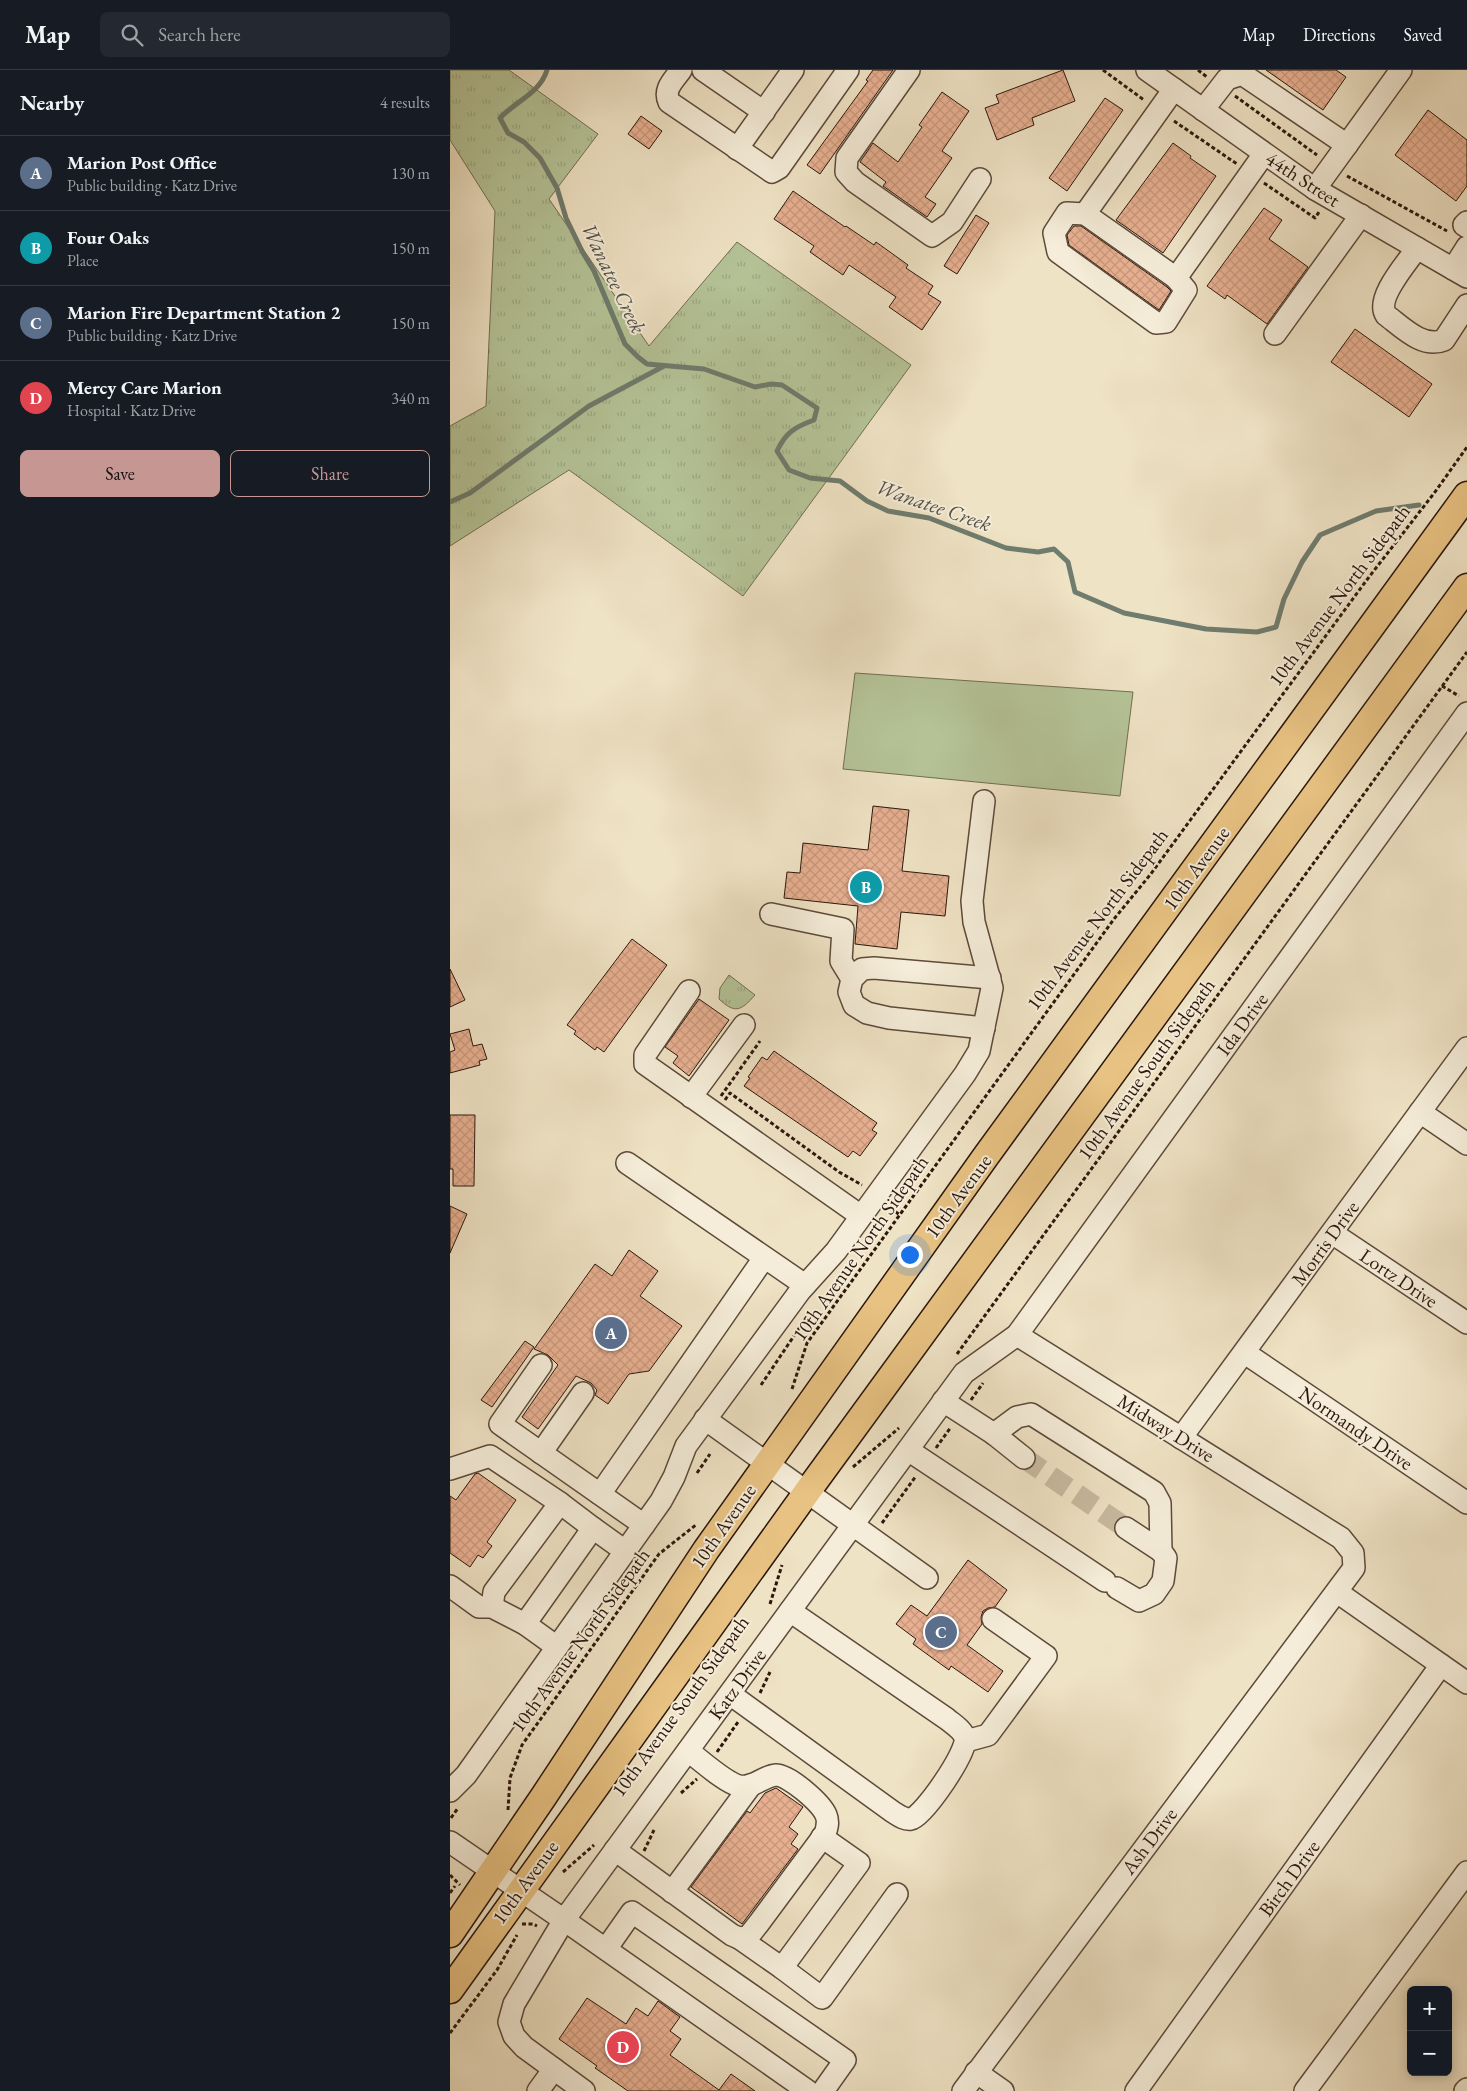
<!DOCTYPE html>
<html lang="en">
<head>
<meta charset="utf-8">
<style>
  body { margin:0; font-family:"EB Garamond",serif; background:#242831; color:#f1f3f6 }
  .controls { position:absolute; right:15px; bottom:15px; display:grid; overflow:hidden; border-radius:8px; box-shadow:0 2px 12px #0003 }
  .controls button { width:45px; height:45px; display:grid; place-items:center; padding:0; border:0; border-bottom:1px solid #363941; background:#171b24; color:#f1f3f6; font:25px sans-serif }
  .you { position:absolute; left:459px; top:1184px; width:18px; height:18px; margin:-12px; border:4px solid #fff; border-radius:50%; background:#1a73e8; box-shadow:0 0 0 8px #1a73e833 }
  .badge { display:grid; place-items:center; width:32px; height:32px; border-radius:50%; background:#c59692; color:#fff; font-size:16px; font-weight:700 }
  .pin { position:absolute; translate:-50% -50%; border:2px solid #fff; box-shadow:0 1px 5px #0006 }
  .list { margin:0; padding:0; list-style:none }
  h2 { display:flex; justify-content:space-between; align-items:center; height:65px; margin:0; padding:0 20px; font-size:21px }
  h2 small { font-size:16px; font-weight:400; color:#9ea1a6 }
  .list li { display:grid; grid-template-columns:32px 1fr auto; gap:15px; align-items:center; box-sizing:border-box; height:75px; padding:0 20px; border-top:1px solid #363941 }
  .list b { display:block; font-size:19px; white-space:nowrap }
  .list p { margin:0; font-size:16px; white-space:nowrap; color:#9ea1a6 }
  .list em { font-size:16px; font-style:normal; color:#9ea1a6 }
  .actions { display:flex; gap:10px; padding:15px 20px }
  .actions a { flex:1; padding:11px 0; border:1px solid #c59692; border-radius:8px; text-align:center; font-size:18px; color:#c59692 }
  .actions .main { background:#c59692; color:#111 }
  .icon { flex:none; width:28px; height:28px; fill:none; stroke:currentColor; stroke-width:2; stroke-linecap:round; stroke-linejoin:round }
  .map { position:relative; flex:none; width:1017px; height:2021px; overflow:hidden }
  header { display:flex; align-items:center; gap:30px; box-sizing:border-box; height:70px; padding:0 25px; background:#171b24; border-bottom:1px solid #363941 }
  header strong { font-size:24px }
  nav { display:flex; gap:28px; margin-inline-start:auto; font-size:18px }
  .search { width:350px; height:45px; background:#242831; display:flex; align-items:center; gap:12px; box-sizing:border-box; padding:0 18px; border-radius:8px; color:#9ea1a6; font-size:19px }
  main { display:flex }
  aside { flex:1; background:#171b24 }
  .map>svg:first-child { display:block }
</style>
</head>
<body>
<header>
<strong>Map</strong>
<div class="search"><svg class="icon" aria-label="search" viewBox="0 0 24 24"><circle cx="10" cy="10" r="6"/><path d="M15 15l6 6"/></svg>Search here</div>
<nav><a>Map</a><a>Directions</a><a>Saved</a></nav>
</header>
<main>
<aside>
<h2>Nearby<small>4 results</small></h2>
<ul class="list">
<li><span class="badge" style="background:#5c6f8a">A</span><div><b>Marion Post Office</b><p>Public building · Katz Drive</p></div><em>130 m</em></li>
<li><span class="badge" style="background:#0f9aa8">B</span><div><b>Four Oaks</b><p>Place</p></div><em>150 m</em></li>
<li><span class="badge" style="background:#5c6f8a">C</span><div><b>Marion Fire Department Station 2</b><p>Public building · Katz Drive</p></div><em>150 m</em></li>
<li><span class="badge" style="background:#e0444e">D</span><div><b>Mercy Care Marion</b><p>Hospital · Katz Drive</p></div><em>340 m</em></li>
</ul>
<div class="actions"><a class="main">Save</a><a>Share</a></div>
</aside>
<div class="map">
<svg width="1017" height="2021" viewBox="0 0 1017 2021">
  <defs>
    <pattern id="park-tufts" width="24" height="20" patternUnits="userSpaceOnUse" patternTransform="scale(1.25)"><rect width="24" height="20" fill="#b5c498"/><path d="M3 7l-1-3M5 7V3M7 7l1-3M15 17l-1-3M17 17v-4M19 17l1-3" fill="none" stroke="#9ca882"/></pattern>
    <pattern id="building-cross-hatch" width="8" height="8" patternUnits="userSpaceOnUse" patternTransform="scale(1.25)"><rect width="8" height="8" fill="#e8b091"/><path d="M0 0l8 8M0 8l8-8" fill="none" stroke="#c7977c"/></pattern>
  </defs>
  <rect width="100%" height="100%" fill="#efe3c5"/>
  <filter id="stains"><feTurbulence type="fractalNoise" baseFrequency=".004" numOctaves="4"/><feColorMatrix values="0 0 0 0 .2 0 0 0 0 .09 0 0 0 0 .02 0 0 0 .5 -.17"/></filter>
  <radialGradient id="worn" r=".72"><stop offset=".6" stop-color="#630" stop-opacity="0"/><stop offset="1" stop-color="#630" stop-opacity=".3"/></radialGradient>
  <polygon fill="#b5c498" stroke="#706e52" points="405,603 683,622 670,726 393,699"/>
  <g fill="url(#park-tufts)" stroke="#706e52">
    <polygon points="0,0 59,0 148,64 99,129 199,276 287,172 461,295 293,526 119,400 0,476 0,356 36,336 45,141 0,70"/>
    <path d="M279 905 305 925C291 941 285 944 269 929L270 918Z"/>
  </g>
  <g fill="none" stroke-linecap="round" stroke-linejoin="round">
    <g stroke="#6f7c6e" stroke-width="5">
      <path d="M97 0C90 23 66 31 50 48L58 63 74 72 90 88 107 118 116 148 133 183 144 201 175 274 188 287 197 294 254 299 305 317 321 314 332 315 367 338 364 350C345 357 336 362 327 381L339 400 360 408 390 411 417 431 438 441 479 448 556 478 588 482 604 479 618 492 625 522 674 543 756 559 807 562 826 557 834 529 852 492 870 465 926 441 969 435"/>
      <polyline points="0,432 20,423 139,336 214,296"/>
    </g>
  </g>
  <g fill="url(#building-cross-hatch)" stroke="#2c170d">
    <polygon points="423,0 443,0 370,104 357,95 418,11 416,10"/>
    <polygon points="613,0 625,31 582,48 584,55 547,70 535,38 549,33 546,25"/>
    <polygon points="816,0 886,0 896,7 873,40"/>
    <polygon points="492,22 519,41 492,81 502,88 475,127 486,134 477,147 433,116 436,112 410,92 423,73 448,92 472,57 469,55"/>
    <polygon points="655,28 673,40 617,121 599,108"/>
    <polygon points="978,40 1017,70 1017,116 1006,131 945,85"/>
    <polygon points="191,46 212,61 199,79 178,64"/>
    <polygon points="723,73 741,86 740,88 766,106 713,183 666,150"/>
    <polygon points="343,121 395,157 396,156 424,175 426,172 458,195 456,198 483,216 478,224 491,232 472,260 439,237 446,227 399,195 393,205 360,182 364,176 324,149"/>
    <polygon points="814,138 832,150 819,169 858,197 817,254 777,225 775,229 757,216"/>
    <polygon points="526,145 539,153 507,204 494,196"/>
    <polygon points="624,156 631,156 717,217 721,221 709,240 619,175 617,165"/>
    <polygon points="905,259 982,314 959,347 881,292"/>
    <polygon points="423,736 459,740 452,801 499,806 495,846 451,842 447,879 405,874 408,836 334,828 337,802 350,803 353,773 418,780"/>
    <polygon points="182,869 217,895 154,982 147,977 145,980 124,964 126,961 117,955"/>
    <polygon points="0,899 15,930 0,937"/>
    <polygon points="249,929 279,950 239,1006 223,993 228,986 215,977"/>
    <polygon points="19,959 23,976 32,974 37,989 29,991 30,995 0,1003 0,982 5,980 0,964"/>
    <polygon points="324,981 427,1053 422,1060 427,1063 410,1086 403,1081 398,1087 294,1016 300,1008 298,1007 312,987 317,990"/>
    <polygon points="0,1045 25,1045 24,1116 3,1116 3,1099 0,1099"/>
    <polygon points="0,1136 17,1144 0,1183"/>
    <polygon points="179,1180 208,1201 190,1226 232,1256 199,1301 179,1304 158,1334 145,1325 147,1320 141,1313 126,1306 88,1359 72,1347 108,1295 98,1285 84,1279 145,1194 162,1206"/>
    <polygon points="75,1271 84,1277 42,1337 31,1330"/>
    <polygon points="28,1403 66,1430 37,1472 42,1476 33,1488 28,1485 20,1497 0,1483 0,1426 6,1430 25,1404"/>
    <polygon points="518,1490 557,1520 545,1537 538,1538 533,1541 531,1547 532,1554 517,1575 553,1601 538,1622 501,1596 499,1600 463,1574 466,1569 446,1554 461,1535 477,1546"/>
    <polygon points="326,1718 353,1737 339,1757 348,1764 341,1774 348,1779 292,1854 241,1817 297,1741 300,1743 315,1723"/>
    <polygon points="137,1928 176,1954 186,1938 198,1946 208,1931 230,1947 220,1961 231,1969 220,1985 269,2020 281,2004 305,2021 178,2021 145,1998 147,1996 109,1969"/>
  </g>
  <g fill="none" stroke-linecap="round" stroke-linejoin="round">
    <polyline stroke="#c8baa0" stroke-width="21" stroke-dasharray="21 11" stroke-linecap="butt" points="574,1388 676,1458"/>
    <defs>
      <g id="minor">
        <path d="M231 0C224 10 213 19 219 32L322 102 329 98 398 0"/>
        <polyline points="253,0 314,42"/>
        <polyline points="459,0 397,88 396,102 405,112 482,166 502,152 530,109"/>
        <polyline points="697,0 865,119 1017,207"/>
        <polyline points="724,19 635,144 726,208 814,84"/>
        <polyline points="753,40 777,9 792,4 897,75"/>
        <polyline points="287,79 343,0"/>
        <polyline points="865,119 951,0"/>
        <polyline points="635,144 617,143 604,163 608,182 706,253 716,252 736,220 726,208"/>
        <polyline points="1017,152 1014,155 1017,157"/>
        <path d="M967 178C957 193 925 228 936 245 952 257 973 279 994 270L1017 235"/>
        <polyline points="1003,199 1017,177"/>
        <polyline points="825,264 911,145"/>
        <polyline points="321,844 393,859 391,891 402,909"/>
        <polyline points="239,921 195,985 195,994 411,1146"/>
        <polyline points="534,958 439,948 417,943 404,935 399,922 402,909 412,899 424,898 540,908"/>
        <polyline points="241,1027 294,955"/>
        <polyline points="970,1042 1017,1074"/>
        <polyline points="177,1093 355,1215"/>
        <polyline points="882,1163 1017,1253"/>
        <polyline points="795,1283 1017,1433"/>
        <polyline points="91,1295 50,1354 194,1455"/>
        <polyline points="493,1331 544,1364 574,1388"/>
        <polyline points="255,1349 477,1508"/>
        <polyline points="544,1364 567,1347 581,1344 704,1422 710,1433 711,1481"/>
        <polyline points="731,1368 1017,978"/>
        <polyline points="458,1380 655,1511"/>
        <polyline points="91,1383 133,1323"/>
        <polyline points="0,1399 40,1386 110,1433"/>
        <polyline points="150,1424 314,1188"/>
        <polyline points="0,1516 29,1537 42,1537 75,1554 107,1577"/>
        <polyline points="667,1518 689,1531 704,1524 713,1511 716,1488 711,1481 676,1458"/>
        <polyline points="887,1522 1017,1613"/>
        <polyline points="42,1537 44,1522 110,1433 143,1458"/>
        <polyline points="75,1554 143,1458 175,1481"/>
        <path d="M280 1624 443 1742C448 1745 454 1750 461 1749 473 1747 519 1680 515 1668 513 1660 503 1654 497 1649L340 1541"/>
        <polyline points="516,1671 538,1665 596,1586 543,1549"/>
        <polyline points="0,1721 16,1705 211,1431 224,1407 236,1376 350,1221 386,1181 515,1004 529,981 542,918 524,852 522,831 534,731"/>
        <polyline points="0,1772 114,1850 514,1303 567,1265 1017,643"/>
        <path d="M165 1780 282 1865 289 1868 298 1867 309 1853 375 1764C377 1758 379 1752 376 1745 371 1733 339 1705 326 1705 313 1706 303 1719 289 1716 274 1712 251 1690 238 1681"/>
        <polyline points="222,1822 301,1715"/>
        <polyline points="289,1868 332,1898 409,1793 372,1767"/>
        <polyline points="156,1879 182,1842 395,1990 373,2021"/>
        <polyline points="332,1898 372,1928 447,1824"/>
        <polyline points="526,2002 553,2021"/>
        <polyline points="88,2021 104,1999"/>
        <polyline points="134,2021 74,1977 64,1966 59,1952 64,1934 114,1850 358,2021"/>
        <polyline points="513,2021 904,1498 903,1483 891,1468 567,1265"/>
        <polyline points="686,2021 991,1595"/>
        <polyline points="855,2021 1017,1802"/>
        <polyline points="1015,2021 1017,2019"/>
      </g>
      <g id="major">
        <polyline points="0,1864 94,1726 256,1480 536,1086 1017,425"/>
        <polyline points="0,1920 357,1422 1017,517"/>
      </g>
    </defs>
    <use href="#minor" stroke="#5d4a3b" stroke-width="24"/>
    <use href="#major" stroke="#2c170d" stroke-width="29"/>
    <g stroke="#2c170d" stroke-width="3" stroke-dasharray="4 2.5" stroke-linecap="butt">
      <polyline points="653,0 694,30"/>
      <polyline points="748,0 757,7"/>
      <polyline points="785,26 867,85"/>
      <polyline points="724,51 787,94"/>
      <polyline points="897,106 997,161"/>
      <polyline points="814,113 865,148 869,142"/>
      <polyline points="992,616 1009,626"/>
      <polyline points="271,1026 310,971"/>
      <polyline points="275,1030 280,1023 389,1102 412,1115"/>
      <polyline points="440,1138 450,1145"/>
      <polyline points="507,1284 1017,582"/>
      <polyline points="311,1315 358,1245"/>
      <polyline points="342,1319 357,1273 664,849 700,805 919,507 985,422 1017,377"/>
      <polyline points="521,1330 533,1313"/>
      <polyline points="486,1378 501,1357"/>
      <polyline points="403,1397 449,1358"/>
      <polyline points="247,1403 260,1384"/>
      <polyline points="432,1453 466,1406"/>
      <polyline points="320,1534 332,1495"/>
      <polyline points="310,1623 320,1602"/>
      <polyline points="267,1682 288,1652"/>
      <polyline points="231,1723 247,1709"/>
      <polyline points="58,1740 60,1708 72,1675 209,1484 247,1454"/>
      <polyline points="1,1748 8,1738"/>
      <polyline points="194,1781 204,1760"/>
      <polyline points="113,1802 144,1775"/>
      <polyline points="0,1805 10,1815"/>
      <polyline points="0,1823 5,1816"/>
      <polyline points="72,1854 83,1854 87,1856"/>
      <polyline points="0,1963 47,1900 67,1865"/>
    </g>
    <use href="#minor" stroke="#f5edd9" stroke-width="21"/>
    <use href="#major" stroke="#e8c282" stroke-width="26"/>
  </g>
  <g text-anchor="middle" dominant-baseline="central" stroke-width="4" stroke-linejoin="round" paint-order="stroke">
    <g font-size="20" fill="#2c170d" stroke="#f5edd9">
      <text transform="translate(853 109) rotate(33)">44th Street</text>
      <text transform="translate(889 525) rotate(-53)">10th Avenue North Sidepath</text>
      <text transform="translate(746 798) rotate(-54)">10th Avenue</text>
      <text transform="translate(647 849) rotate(-53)">10th Avenue North Sidepath</text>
      <text transform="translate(792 954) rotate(-54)">Ida Drive</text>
      <text transform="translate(696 999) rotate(-54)">10th Avenue South Sidepath</text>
      <text transform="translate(508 1126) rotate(-54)">10th Avenue</text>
      <text transform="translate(875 1173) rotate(-54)">Morris Drive</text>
      <text transform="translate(410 1178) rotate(-55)">10th Avenue North Sidepath</text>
      <text transform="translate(949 1208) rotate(34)">Lortz Drive</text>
      <text transform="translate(716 1358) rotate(32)">Midway Drive</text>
      <text transform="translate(906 1358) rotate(34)">Normandy Drive</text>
      <text transform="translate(273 1456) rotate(-55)">10th Avenue</text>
      <text transform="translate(130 1570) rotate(-54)">10th Avenue North Sidepath</text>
      <text transform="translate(287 1614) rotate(-54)">Katz Drive</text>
      <text transform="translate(230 1636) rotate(-54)">10th Avenue South Sidepath</text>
      <text transform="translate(699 1771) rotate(-53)">Ash Drive</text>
      <text transform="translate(839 1808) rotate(-54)">Birch Drive</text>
      <text transform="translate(75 1812) rotate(-54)">10th Avenue</text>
    </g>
    <g font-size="21" font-style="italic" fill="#535246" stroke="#f5edd9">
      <text transform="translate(164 208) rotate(64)">Wanatee Creek</text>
      <text transform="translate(484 435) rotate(19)">Wanatee Creek</text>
    </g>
  </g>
  <rect width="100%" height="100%" filter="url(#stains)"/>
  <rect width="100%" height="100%" fill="url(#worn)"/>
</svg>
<div class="controls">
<button>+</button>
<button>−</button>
</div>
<div class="you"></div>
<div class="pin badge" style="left:161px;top:1263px;background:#5c6f8a">A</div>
<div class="pin badge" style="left:416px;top:817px;background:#0f9aa8">B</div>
<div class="pin badge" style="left:491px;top:1562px;background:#5c6f8a">C</div>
<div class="pin badge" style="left:173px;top:1977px;background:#e0444e">D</div>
</div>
</main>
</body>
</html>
